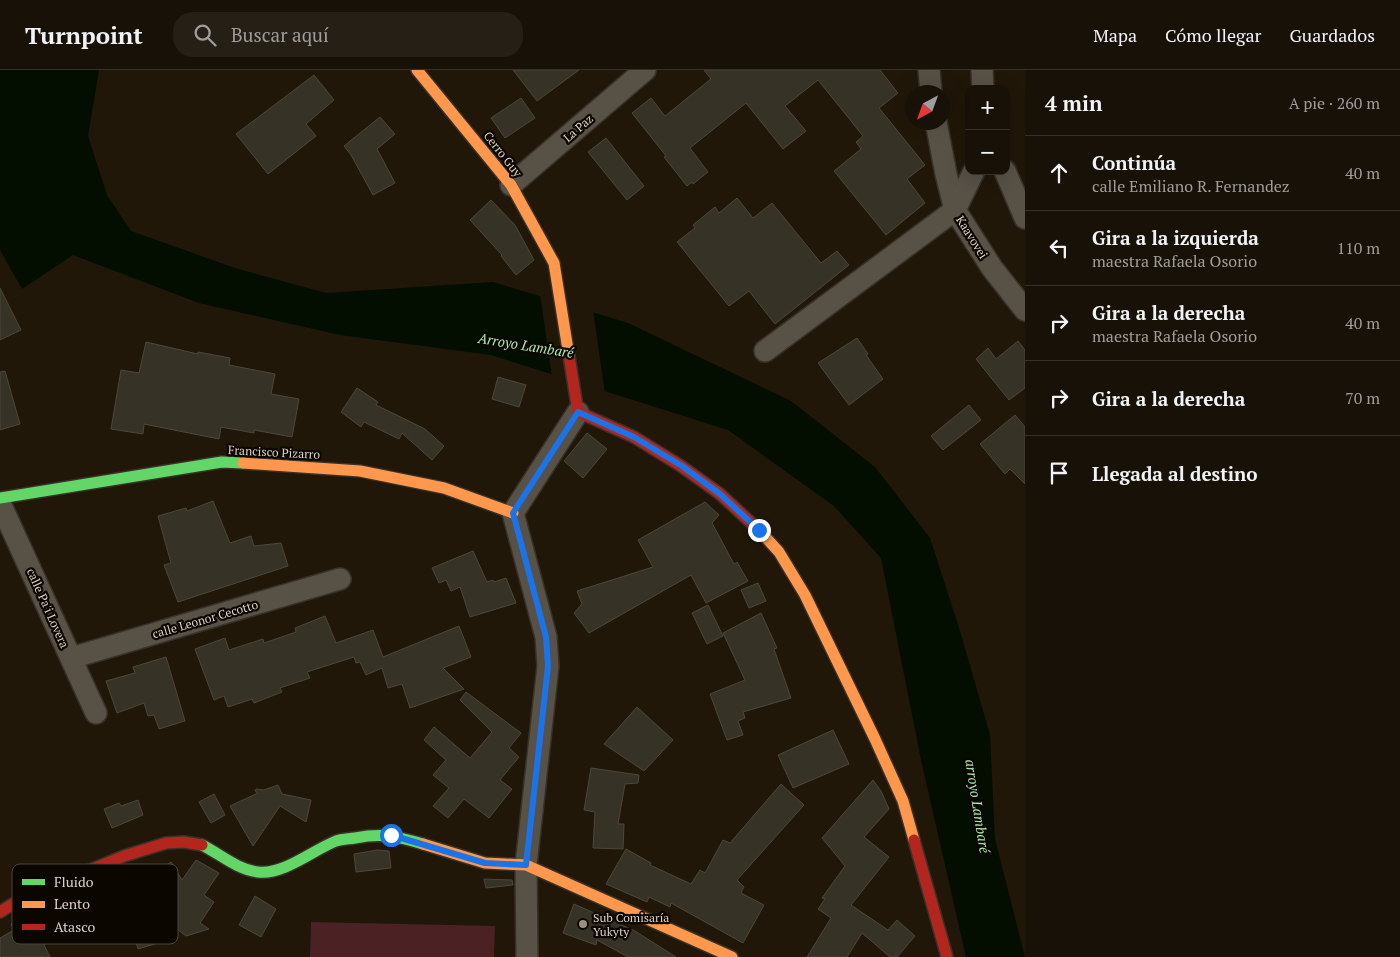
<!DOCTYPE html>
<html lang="es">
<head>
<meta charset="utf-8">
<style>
  body { margin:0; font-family:"PT Serif",serif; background:#251f15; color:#f1f3f6 }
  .controls { position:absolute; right:15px; top:15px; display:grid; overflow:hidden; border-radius:10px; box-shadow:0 5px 20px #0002 }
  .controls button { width:45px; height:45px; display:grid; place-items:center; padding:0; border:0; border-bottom:1px solid #363128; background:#181107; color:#f1f3f6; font:25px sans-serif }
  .compass { position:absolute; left:905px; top:15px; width:45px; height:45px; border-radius:50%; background:#181107; box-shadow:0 5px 20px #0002; rotate:221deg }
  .stop { position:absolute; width:15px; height:15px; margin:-11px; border:4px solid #1a73e8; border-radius:50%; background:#fff }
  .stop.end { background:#1a73e8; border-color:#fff; box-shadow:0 1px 5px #0008 }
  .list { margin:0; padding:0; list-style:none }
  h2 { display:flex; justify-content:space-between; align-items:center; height:65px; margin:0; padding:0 20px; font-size:21px }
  h2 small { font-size:16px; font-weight:400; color:#9f9d9b }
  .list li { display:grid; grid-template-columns:32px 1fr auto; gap:15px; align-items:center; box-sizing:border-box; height:75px; padding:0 20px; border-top:1px solid #363128 }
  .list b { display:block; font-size:19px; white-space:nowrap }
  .list p { margin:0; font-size:16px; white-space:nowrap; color:#9f9d9b }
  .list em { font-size:16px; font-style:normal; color:#9f9d9b }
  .icon { flex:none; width:28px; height:28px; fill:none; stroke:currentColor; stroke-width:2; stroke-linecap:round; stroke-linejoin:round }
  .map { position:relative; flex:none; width:1025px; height:887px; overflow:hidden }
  header { display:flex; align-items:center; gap:30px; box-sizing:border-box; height:70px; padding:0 25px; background:#181107; border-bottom:1px solid #363128 }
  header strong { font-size:24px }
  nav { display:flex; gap:28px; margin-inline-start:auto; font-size:18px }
  .search { width:350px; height:45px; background:#251f15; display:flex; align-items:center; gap:12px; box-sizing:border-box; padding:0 18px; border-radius:20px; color:#9f9d9b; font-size:19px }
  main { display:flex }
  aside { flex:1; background:#181107 }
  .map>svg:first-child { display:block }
</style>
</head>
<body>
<header>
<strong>Turnpoint</strong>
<div class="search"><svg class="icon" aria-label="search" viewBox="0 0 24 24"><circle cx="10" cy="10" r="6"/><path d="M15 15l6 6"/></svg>Buscar aquí</div>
<nav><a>Mapa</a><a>Cómo llegar</a><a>Guardados</a></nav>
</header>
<main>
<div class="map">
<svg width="1025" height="887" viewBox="0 0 1025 887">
  <rect width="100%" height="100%" fill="#201709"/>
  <polygon fill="#4b2124" points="311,852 495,856 494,887 310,887"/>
  <polygon fill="#030e01" points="0,0 99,0 88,66 107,125 131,161 235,198 326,223 493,212 628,253 791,331 875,397 930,468 961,564 990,665 995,769 1025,887 966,887 921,690 881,488 834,436 728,360 491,285 340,265 199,233 73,185 22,219 0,180"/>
  <polygon fill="#201709" points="540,224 593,240 605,324 552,307"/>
  <g fill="#363326" stroke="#4c473a">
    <polygon points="513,0 579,0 537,31"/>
    <polygon points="704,0 880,0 898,23 879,38 925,95 907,109 925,133 886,165 834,101 861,79 856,72 863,66 818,10 785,36 806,61 783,79 746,33 690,78 708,102 693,114 692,112 687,116 664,87 666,86 632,43 651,28 665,46 711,9"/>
    <polygon points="314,5 334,30 306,54 316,66 268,104 236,64"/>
    <polygon points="521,28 535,48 505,68 491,48"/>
    <polygon points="380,47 395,64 377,79 395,113 373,125 351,85 344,76"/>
    <polygon points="606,68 644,116 627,130 588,82"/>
    <polygon points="737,128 753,148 772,133 821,193 837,181 849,195 775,254 749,221 729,236 677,172 695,158 693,155 715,137 719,143"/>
    <polygon points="491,130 515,155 534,190 516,205 501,186 502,185 470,150"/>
    <polygon points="0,218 21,260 0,270"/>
    <polygon points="857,268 868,284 866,285 883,309 849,335 818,293"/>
    <polygon points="1018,271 1025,280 1025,318 1009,330 976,289 988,278 996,289"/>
    <polygon points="146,272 198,284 198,282 230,288 229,295 275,304 271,324 299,329 292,367 254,360 254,363 221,357 219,369 144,354 143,364 111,359 121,300 139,303"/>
    <polygon points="5,301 20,354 0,360 0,302"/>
    <polygon points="498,307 526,315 519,337 492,329"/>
    <polygon points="357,318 378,332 376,335 425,359 444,376 432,390 402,363 399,369 364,352 361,357 341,342"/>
    <polygon points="969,335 981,350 943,380 931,366"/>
    <polygon points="1015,345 1025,357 1025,414 1010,399 1005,404 980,374"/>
    <polygon points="587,363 607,379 583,408 564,391"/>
    <polygon points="213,431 230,473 251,466 254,476 281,473 288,496 178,532 164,495 171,493 158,446 186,438 187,441"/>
    <polygon points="705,432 719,445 712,453 734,494 737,492 748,511 706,533 691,505 589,563 574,543 582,534 577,521 653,497 638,470"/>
    <polygon points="473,481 487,512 493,510 494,512 506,508 516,533 470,547 460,517 451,521 446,510 439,513 432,498"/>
    <polygon points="758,513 766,531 749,538 741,520"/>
    <polygon points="708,535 723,566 707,574 692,543"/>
    <polygon points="761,543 777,578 774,579 791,628 743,642 745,648 738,651 743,665 727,670 710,624 745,610 723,563"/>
    <polygon points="325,546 336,573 373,560 383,587 459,556 471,587 443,598 464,619 410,638 402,614 388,618 382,598 366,605 360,592 356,593 354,587 307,602 310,608 280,618 282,622 254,633 252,629 228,637 224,626 214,630 195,579 225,568 229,580 263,569 264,573 296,562 295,558"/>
    <polygon points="166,587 185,651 159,659 154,645 148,646 144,633 117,643 106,611 135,603 133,597"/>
    <polygon points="466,622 521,663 509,678 519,687 500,710 512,719 489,748 464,729 448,748 433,736 449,718 433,705 446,690 424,670 434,657 470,688 492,662 460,630"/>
    <polygon points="637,637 673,670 644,701 604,674"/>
    <polygon points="833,660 849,694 793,718 778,685"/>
    <polygon points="591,698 639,705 638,713 625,714 618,754 624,754 623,779 593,778 595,742 584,740"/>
    <polygon points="873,710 881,721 889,739 864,767 889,787 851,835 888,860 897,850 915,866 897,887 890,887 862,863 847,887 807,887 831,848 818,839 825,829 822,828 845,796 822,768"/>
    <polygon points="781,714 804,735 737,810 744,817 741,823 764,835 743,873 671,833 670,837 649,827 647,832 606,814 626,779 651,793 650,795 691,814 700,800 705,803 723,770 730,773"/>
    <polygon points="278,715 282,724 311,730 306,752 280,736 253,776 230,736 258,723 255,721 256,719 264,720"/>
    <polygon points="214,724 225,745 211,753 199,732"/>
    <polygon points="138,730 143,745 112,758 104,739 119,733 121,736"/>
    <polygon points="377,780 389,781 391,798 356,802 354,784"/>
    <polygon points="196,790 219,803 204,825 214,832 200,853 209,859 186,866 154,841 173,836 152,804 171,792 182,810"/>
    <polygon points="484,809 512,810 513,815 486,818"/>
    <polygon points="255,826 276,839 261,867 239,855"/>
    <polygon points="574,834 635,861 676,887 628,887 597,870 596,875 563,863"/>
    <polygon points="32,840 50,871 44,875 50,887 0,887 0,868 14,860 11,854"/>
    <polygon points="146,844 155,874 138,879 129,848"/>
  </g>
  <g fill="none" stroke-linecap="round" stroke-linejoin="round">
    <defs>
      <g id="street">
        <polyline points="929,0 931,22"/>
        <polyline points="982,0 983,19"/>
        <polyline points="936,52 946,104 955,140 992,198 1025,240"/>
        <polyline points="1005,101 1025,148"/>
        <polyline points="511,115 645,0"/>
        <polyline points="765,281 955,140 974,101"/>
        <polyline points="0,433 96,643"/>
        <polyline points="71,588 340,509"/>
        <polyline points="527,887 526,795 548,596 546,567 513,443 578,342"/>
      </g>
      <g id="fast">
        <polyline points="0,428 222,392 243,393"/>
        <path d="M202 775C220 784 238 800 258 802 284 805 313 780 336 771 342 769 349 769 355 768 383 763 396 766 423 774"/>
      </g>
      <g id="slow">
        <polyline points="417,0 511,115 554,193 569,286"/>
        <polyline points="243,393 360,401 444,418 513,443"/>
        <polyline points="759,460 779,482 805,525 875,669 903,731 914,770"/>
        <polyline points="423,774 485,793 526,795 732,887"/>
      </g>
      <g id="jam">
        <polyline points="569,286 578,342 634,367 681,396 720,424 759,460"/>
        <polyline points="914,770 947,887"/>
        <polyline points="0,842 24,827 124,786 166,773 184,772 202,775"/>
      </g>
    </defs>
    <use href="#street" stroke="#383129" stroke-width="24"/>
    <use href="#fast" stroke="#383129" stroke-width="14"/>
    <use href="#slow" stroke="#383129" stroke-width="14"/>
    <use href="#jam" stroke="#383129" stroke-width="14"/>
    <use href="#street" stroke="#575146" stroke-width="21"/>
    <use href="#fast" stroke="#63d668" stroke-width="11"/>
    <use href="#slow" stroke="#ff974d" stroke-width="11"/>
    <use href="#jam" stroke="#b3261e" stroke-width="11"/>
  </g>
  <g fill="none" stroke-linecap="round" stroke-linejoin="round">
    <polyline stroke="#1a73e8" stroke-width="6" points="391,765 485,793 526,795 548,596 546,567 513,443 578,342 634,367 682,396 720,424 759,460"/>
  </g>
  <circle fill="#9b9182" stroke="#0c0601" stroke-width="2" cx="583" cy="854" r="5"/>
  <g text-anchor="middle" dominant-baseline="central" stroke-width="4.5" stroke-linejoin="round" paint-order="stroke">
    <g font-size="12" fill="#ddd3c3" stroke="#0c0601">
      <text transform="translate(578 58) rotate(-41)">La Paz</text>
      <text transform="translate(503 84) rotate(52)">Cerro Guy</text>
      <text transform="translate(972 167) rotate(58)">Kaavovei</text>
      <text transform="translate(274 382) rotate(3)">Francisco Pizarro</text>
      <text transform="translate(48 538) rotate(66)">calle Pa'i Lovera</text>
      <text transform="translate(205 549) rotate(-16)">calle Leonor Cecotto</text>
    </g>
    <g font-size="12" fill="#ddd3c3" stroke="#0c0601" text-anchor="start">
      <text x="593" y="847">Sub Comisaría<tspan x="593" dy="14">Yukyty</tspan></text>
    </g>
    <g font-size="14" font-style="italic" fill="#adeba8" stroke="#0c0601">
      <text transform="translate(526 275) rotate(9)">Arroyo Lambaré</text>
      <text transform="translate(978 736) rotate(81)">arroyo Lambaré</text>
    </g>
  </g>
  <rect x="12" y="794" width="166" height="80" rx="8" fill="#0c0601" stroke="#4b443b" stroke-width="1"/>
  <rect x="22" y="809" width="23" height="6" fill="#63d668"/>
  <rect x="22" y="831" width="23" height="7" fill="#ff974d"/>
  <rect x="22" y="854" width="23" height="6" fill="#b3261e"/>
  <g font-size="14" fill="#ddd3c3">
    <text x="54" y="817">Fluido</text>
    <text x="54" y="839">Lento</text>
    <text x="54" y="862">Atasco</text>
  </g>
</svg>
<div class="controls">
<button>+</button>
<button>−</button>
</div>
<svg class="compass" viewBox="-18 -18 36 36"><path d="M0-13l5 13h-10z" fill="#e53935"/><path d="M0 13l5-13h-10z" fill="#9f9d9b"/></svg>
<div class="stop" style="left:391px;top:765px"></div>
<div class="stop end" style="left:759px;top:460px"></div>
</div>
<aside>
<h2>4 min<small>A pie · 260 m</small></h2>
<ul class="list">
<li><svg class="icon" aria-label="ahead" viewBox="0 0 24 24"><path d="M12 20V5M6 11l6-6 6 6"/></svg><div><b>Continúa</b><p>calle Emiliano R. Fernandez</p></div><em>40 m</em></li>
<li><svg class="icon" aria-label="left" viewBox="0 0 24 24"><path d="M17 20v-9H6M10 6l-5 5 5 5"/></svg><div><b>Gira a la izquierda</b><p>maestra Rafaela Osorio</p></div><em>110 m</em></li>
<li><svg class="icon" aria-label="right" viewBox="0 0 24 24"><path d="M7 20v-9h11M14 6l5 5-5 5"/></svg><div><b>Gira a la derecha</b><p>maestra Rafaela Osorio</p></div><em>40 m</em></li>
<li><svg class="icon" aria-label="right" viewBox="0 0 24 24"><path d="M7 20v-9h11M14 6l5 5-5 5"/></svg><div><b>Gira a la derecha</b></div><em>70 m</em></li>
<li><svg class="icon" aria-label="arrive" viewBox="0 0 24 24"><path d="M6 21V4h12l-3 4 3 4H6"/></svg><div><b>Llegada al destino</b></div></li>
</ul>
</aside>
</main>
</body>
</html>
